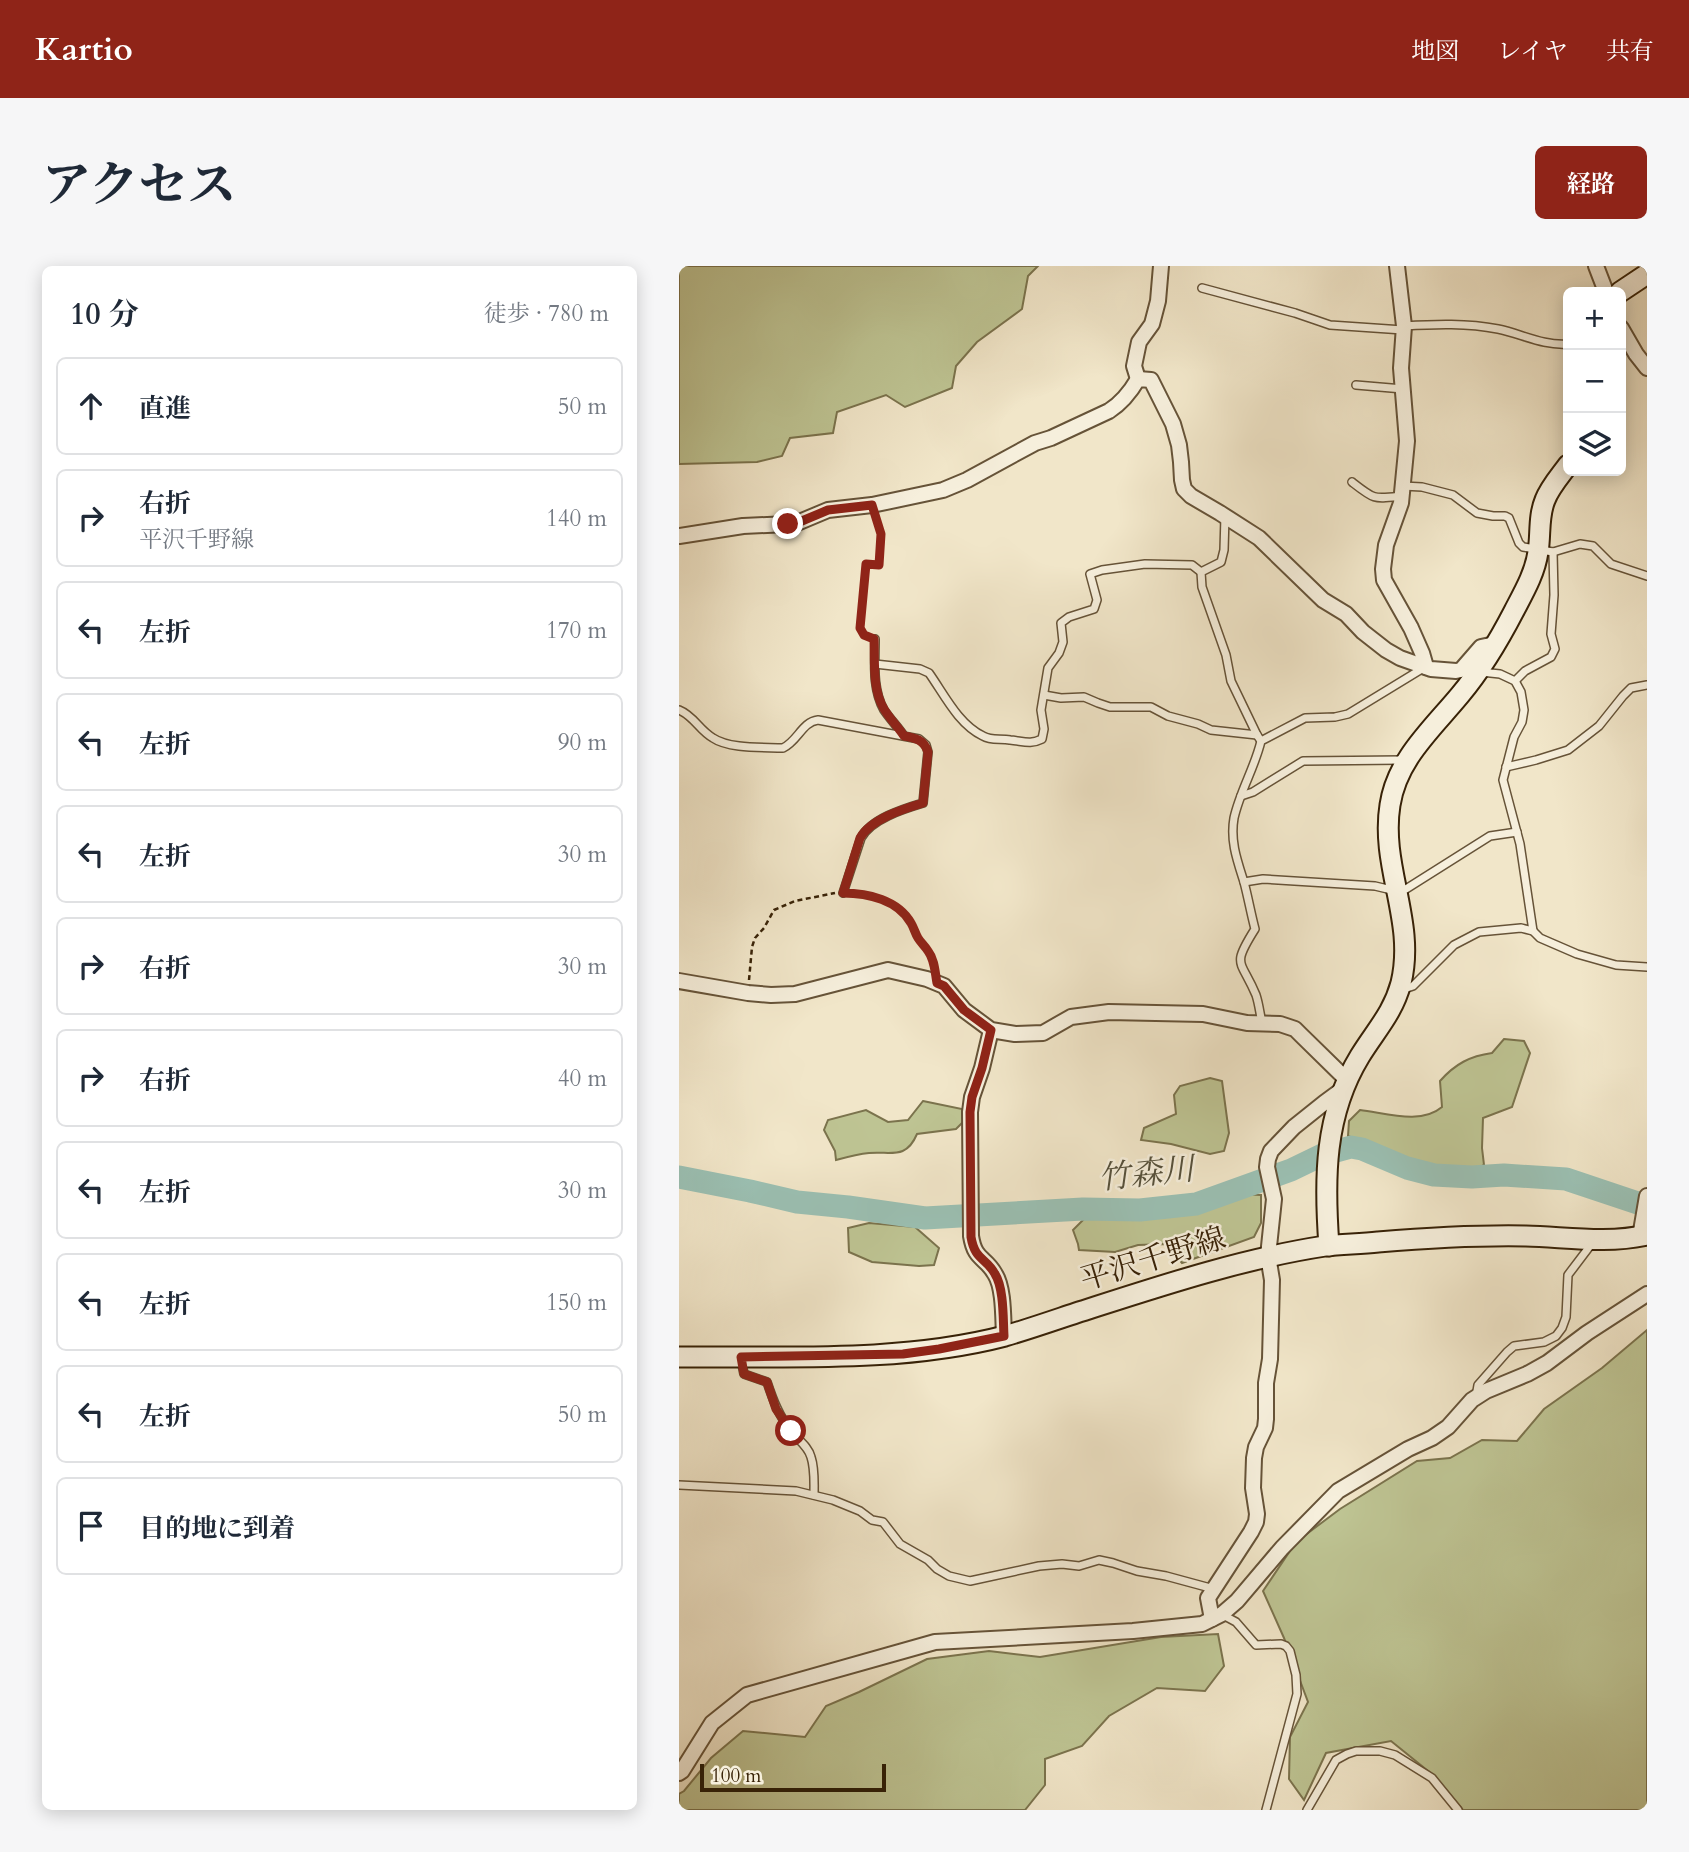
<!DOCTYPE html>
<html lang="ja">
<head>
<meta charset="utf-8">
<style>
  body { margin:0; font-family:Cardo,"Noto Serif JP",serif; background:#f6f6f7; color:#1f2937 }
  .controls { position:absolute; right:21px; top:21px; display:grid; overflow:hidden; border-radius:10px; box-shadow:0 4px 18px #0003 }
  .controls button { width:63px; height:63px; display:grid; place-items:center; padding:0; border:0; border-bottom:2px solid #e0e1e3; background:#fff; color:#1f2937; font:35px sans-serif }
  .scale { position:absolute; left:21px; bottom:18px; width:186px; box-sizing:border-box; padding-left:7px; border:4px solid #382207; border-top:0; font-size:19px; line-height:24px; white-space:nowrap; color:#382207; -webkit-text-stroke:5px #f6efdc; paint-order:stroke }
  .stop { position:absolute; width:21px; height:21px; margin:-16px; border:5px solid #8f2418; border-radius:50%; background:#fff }
  .stop.end { background:#8f2418; border-color:#fff; box-shadow:0 2px 7px #0008 }
  .list { margin:0; padding:0; list-style:none }
  h2 { display:flex; justify-content:space-between; align-items:center; height:91px; margin:0; padding:0 28px; font-size:30px }
  h2 small { font-size:23px; font-weight:400; color:#747a83 }
  .list li { display:grid; grid-template-columns:46px 1fr auto; gap:21px; align-items:center; box-sizing:border-box; height:98px; margin:0 14px 14px; padding:0 14px; border:2px solid #e0e1e3; border-radius:10px }
  .list b { display:block; font-size:26px; white-space:nowrap }
  .list p { margin:0; font-size:23px; white-space:nowrap; color:#747a83 }
  .list em { font-size:23px; font-style:normal; color:#747a83 }
  .icon { flex:none; width:38px; height:38px; fill:none; stroke:currentColor; stroke-width:2; stroke-linecap:round; stroke-linejoin:round }
  .map { position:relative; flex:none; width:968px; height:1544px; overflow:hidden; border-radius:10px }
  header { display:flex; align-items:center; gap:42px; box-sizing:border-box; height:98px; padding:0 35px; background:#8f2418; color:#fff }
  header strong { font-size:33px }
  nav { display:flex; gap:38px; margin-inline-start:auto; font-size:24px }
  .intro { display:flex; align-items:center; justify-content:space-between; box-sizing:border-box; height:168px; padding:0 42px }
  h1 { margin:0; font-size:49px }
  .button { padding:18px 32px; border-radius:10px; background:#8f2418; color:#fff; font-size:24px; font-weight:700 }
  main { display:flex; gap:42px; padding:0 42px }
  aside { flex:1; background:#fff; border-radius:10px; box-shadow:0 4px 18px #0003 }
  .map>svg:first-child { display:block }
</style>
</head>
<body>
<header>
<strong>Kartio</strong>
<nav><a>地図</a><a>レイヤ</a><a>共有</a></nav>
</header>
<div class="intro"><h1>アクセス</h1><a class="button">経路</a></div>
<main>
<aside>
<h2>10 分<small>徒歩 · 780 m</small></h2>
<ul class="list">
<li><svg class="icon" aria-label="ahead" viewBox="0 0 24 24"><path d="M12 20V5M6 11l6-6 6 6"/></svg><div><b>直進</b></div><em>50 m</em></li>
<li><svg class="icon" aria-label="right" viewBox="0 0 24 24"><path d="M7 20v-9h11M14 6l5 5-5 5"/></svg><div><b>右折</b><p>平沢千野線</p></div><em>140 m</em></li>
<li><svg class="icon" aria-label="left" viewBox="0 0 24 24"><path d="M17 20v-9H6M10 6l-5 5 5 5"/></svg><div><b>左折</b></div><em>170 m</em></li>
<li><svg class="icon" aria-label="left" viewBox="0 0 24 24"><path d="M17 20v-9H6M10 6l-5 5 5 5"/></svg><div><b>左折</b></div><em>90 m</em></li>
<li><svg class="icon" aria-label="left" viewBox="0 0 24 24"><path d="M17 20v-9H6M10 6l-5 5 5 5"/></svg><div><b>左折</b></div><em>30 m</em></li>
<li><svg class="icon" aria-label="right" viewBox="0 0 24 24"><path d="M7 20v-9h11M14 6l5 5-5 5"/></svg><div><b>右折</b></div><em>30 m</em></li>
<li><svg class="icon" aria-label="right" viewBox="0 0 24 24"><path d="M7 20v-9h11M14 6l5 5-5 5"/></svg><div><b>右折</b></div><em>40 m</em></li>
<li><svg class="icon" aria-label="left" viewBox="0 0 24 24"><path d="M17 20v-9H6M10 6l-5 5 5 5"/></svg><div><b>左折</b></div><em>30 m</em></li>
<li><svg class="icon" aria-label="left" viewBox="0 0 24 24"><path d="M17 20v-9H6M10 6l-5 5 5 5"/></svg><div><b>左折</b></div><em>150 m</em></li>
<li><svg class="icon" aria-label="left" viewBox="0 0 24 24"><path d="M17 20v-9H6M10 6l-5 5 5 5"/></svg><div><b>左折</b></div><em>50 m</em></li>
<li><svg class="icon" aria-label="arrive" viewBox="0 0 24 24"><path d="M6 21V4h12l-3 4 3 4H6"/></svg><div><b>目的地に到着</b></div></li>
</ul>
</aside>
<div class="map">
<svg width="968" height="1544" viewBox="0 0 968 1544">
  <rect width="100%" height="100%" fill="#f1e6c9"/>
  <filter id="stains"><feTurbulence type="fractalNoise" baseFrequency=".00286" numOctaves="4"/><feColorMatrix values="0 0 0 0 .2 0 0 0 0 .09 0 0 0 0 .02 0 0 0 .5 -.17"/></filter>
  <radialGradient id="worn" r=".72"><stop offset=".6" stop-color="#630" stop-opacity="0"/><stop offset="1" stop-color="#630" stop-opacity=".3"/></radialGradient>
  <g fill="#bec493" stroke="#7b734d" stroke-width="2">
    <polygon points="0,0 359,0 349,10 343,43 298,76 277,100 273,122 226,141 207,129 158,146 154,167 111,172 103,190 78,196 0,198"/>
    <path d="M825 773 845 775 851 787 833 841 804 852 803 882 805 899 793 905 755 901 724 894 669 870 670 855 681 844C707 847 742 859 763 841L761 815C776 798 791 790 813 787Z"/>
    <polygon points="531,812 543,815 550,867 545,885 531,888 492,878 462,874 465,862 497,848 495,829 501,820"/>
    <path d="M244 835 283 843 284 856 277 863 238 868C227 894 212 885 190 887 179 888 168 891 157 894L156 885 145 864 149 854 187 844 209 856 229 854Z"/>
    <polygon points="560,928 582,929 582,957 575,971 503,997 487,978 459,979 436,986 400,984 399,978 394,964 407,951 480,947 538,938"/>
    <polygon points="190,957 236,961 260,982 255,999 240,1000 193,996 170,986 169,962"/>
    <polygon points="968,1064 968,1544 784,1544 754,1509 712,1475 647,1487 625,1534 610,1513 611,1471 629,1436 605,1372 584,1325 617,1276 661,1243 738,1195 771,1192 803,1174 838,1175 865,1143 923,1102"/>
    <polygon points="539,1368 545,1400 526,1425 478,1422 430,1450 403,1480 366,1493 366,1519 346,1544 0,1544 0,1528 5,1525 32,1492 64,1465 126,1471 147,1440 180,1426 248,1393 310,1385 361,1391 482,1371"/>
  </g>
  <g fill="none" stroke-linecap="round" stroke-linejoin="round">
    <polyline stroke="#9bc0b3" stroke-width="23" points="0,911 71,925 118,936 169,941 246,952 404,943 461,944 517,938 612,904 643,889 672,881 683,883 728,902 755,909 793,911 825,909 887,913 968,940"/>
    <defs>
      <g id="lane">
        <polyline points="523,22 616,47 651,59 724,64"/>
        <path d="M725 60C757 58 788 57 819 63 843 68 864 80 889 78"/>
        <polyline points="677,119 724,123"/>
        <path d="M673 216C696 234 694 233 723 230"/>
        <polyline points="724,220 743,221 774,229 798,247 814,250 826,250 830,252 840,277 844,281 874,286 901,278 914,280 932,298 968,310"/>
        <polyline points="546,250 545,284 542,296 522,306 523,321 547,389 552,415 578,469 582,475"/>
        <path d="M196 373C196 396 193 423 205 444 211 453 219 461 225 470"/>
        <path d="M196 398 241 403 250 407C265 428 279 458 304 470 312 475 322 472 331 474 344 475 351 479 363 473L365 463 362 444 369 402 380 387 384 376 382 357 390 351 415 343 418 334 411 308 423 304 466 298 513 299 522 306"/>
        <polyline points="802,406 821,408 836,415 842,426 845,444 843,456 835,471 824,514 841,578 854,665"/>
        <polyline points="836,415 846,405 872,391 876,383 872,368 875,329 874,286"/>
        <polyline points="365,429 382,432 405,431 419,437 431,441 472,441 489,450 519,458 532,464 578,469"/>
        <path d="M0 444C15 450 20 464 34 472 50 483 84 481 104 482 119 475 123 456 139 454L240 473 247 479 249 486 244 537C224 543 192 553 182 572L164 627"/>
        <polyline points="827,501 857,494 889,484 920,460 944,430 952,422 968,419"/>
        <polyline points="562,530 574,526 624,495 723,494"/>
        <polyline points="565,616 584,613 696,620 717,625 727,623 811,570 838,566"/>
        <polyline points="725,723 734,720 775,679 800,666 842,662 854,665 861,672 898,688 937,699 968,701"/>
        <path d="M583 757C581 748 580 738 577 729 562 693 552 701 576 663 572 648 569 631 565 616 558 594 551 575 555 552 561 525 576 501 582 475L626 452 656 451 669 448 746 401"/>
        <path d="M62 1093 65 1108 88 1116C94 1134 100 1150 112 1165 119 1174 129 1180 132 1191 136 1203 135 1217 135 1229"/>
        <polyline points="797,1131 799,1119 828,1086 835,1080 865,1076 877,1070 883,1062 887,1051 889,1009 911,980 911,977"/>
        <polyline points="0,1219 117,1225 154,1234 181,1245 193,1254 204,1256 221,1278 249,1294 258,1303 270,1310 291,1315 360,1300 383,1298 400,1300 420,1294 434,1297 458,1305 487,1310 535,1323"/>
        <polyline points="544,1349 557,1356 577,1379 602,1378 607,1380 611,1385 617,1409 618,1428 587,1544"/>
        <polyline points="628,1544 657,1494 668,1488 677,1485 701,1485 716,1489 753,1512 779,1544"/>
      </g>
      <g id="street">
        <polyline points="718,0 725,60 722,102 728,175 722,237 707,279 704,303 705,314 732,362 743,387 747,401"/>
        <polyline points="917,0 927,26"/>
        <polyline points="942,62 957,88 968,102"/>
        <polyline points="459,113 455,100 460,76 473,58 479,35 482,0"/>
        <path d="M0 270 64 260 109 258 118 257 149 244 193 239 264 224 288 214 356 177 372 172 430 145C441 138 452 125 459 113L472 114 494 158 500 179 502 196 503 214 505 223 512 230 541 247 580 272 644 334 667 348 684 366 707 384 721 392 752 403 777 405 782 404 802 381 816 378"/>
        <polyline points="0,715 69,727 92,729 116,728 209,704 248,713 265,720 285,744 312,764 336,768 364,767 392,751 430,746 524,748 568,757 601,758 616,763 622,769 669,815"/>
        <path d="M312 764 303 802 293 831 291 846 292 970C296 995 306 990 316 1008 325 1022 324 1052 325 1070"/>
        <polyline points="961,971 968,930"/>
        <polyline points="533,1353 529,1332 572,1266 577,1256 578,1248 574,1222 575,1192 577,1181 586,1162 587,1153 587,1117 591,1093 593,1014 589,990 595,933 588,901 589,893 592,885 615,861 645,837 664,823"/>
        <polyline points="0,1507 3,1505 33,1457 68,1429 256,1376 454,1365 523,1358 543,1348 558,1335 603,1282 659,1225 729,1183 753,1172 769,1161 793,1134 807,1125 848,1108 868,1097 908,1067 968,1028"/>
      </g>
      <g id="secondary">
        <polyline points="941,26 968,8"/>
        <path d="M650 980C645 913 645 849 681 790 697 764 714 747 722 717 737 655 701 601 711 539 718 493 753 463 781 429 802 404 820 374 835 345 845 326 856 307 859 286 862 269 859 251 866 234 871 221 881 210 889 199"/>
        <path d="M0 1091C107 1090 222 1097 326 1070 350 1063 373 1055 397 1047 478 1021 561 993 646 980 664 978 682 978 699 976 748 972 797 969 847 970 887 971 928 978 968 969"/>
      </g>
    </defs>
    <use href="#lane" stroke="#665338" stroke-width="10"/>
    <use href="#street" stroke="#665338" stroke-width="18"/>
    <use href="#secondary" stroke="#382207" stroke-width="23"/>
    <g stroke="#382207" stroke-width="2.5" stroke-dasharray="5 3.5" stroke-linecap="butt">
      <polyline points="189,371 185,369 181,362 187,298 200,299 202,268 197,252"/>
      <path d="M173 627C195 629 218 636 231 655 235 661 236 669 240 675 248 686 253 689 256 703"/>
      <polyline points="70,714 73,681 76,672 85,662 95,644 116,635 156,627"/>
    </g>
    <use href="#lane" stroke="#f6efdc" stroke-width="7"/>
    <use href="#street" stroke="#f6efdc" stroke-width="14"/>
    <use href="#secondary" stroke="#f6efdc" stroke-width="19"/>
  </g>
  <g fill="none" stroke-linecap="round" stroke-linejoin="round">
    <path stroke="#8f2418" stroke-width="9" d="M109 258 118 257 149 244 193 239 202 268 200 299 187 298 181 362 185 369 195 373C196 396 193 423 205 443 211 453 219 461 225 470 237 472 245 474 249 486L244 537C224 543 192 553 181 572L164 627C189 627 219 634 232 657 235 662 236 667 239 672 242 677 246 680 249 685 256 694 256 707 258 717L265 720 285 744 312 764 303 802 293 831 291 846 292 971C296 995 307 991 316 1008 325 1022 324 1053 325 1070L260 1083 224 1088 62 1091 65 1108 88 1116 97 1143 112 1165"/>
  </g>
  <g text-anchor="middle" dominant-baseline="central" stroke-width="5" stroke-linejoin="round" paint-order="stroke">
    <g font-size="30" fill="#382207" stroke="#f6efdc">
      <text transform="translate(474 993) rotate(-17)">平沢千野線</text>
    </g>
    <g font-size="32" font-style="italic" fill="#56513b" stroke="#f6efdc">
      <text transform="translate(467 908) rotate(-6)">竹森川</text>
    </g>
  </g>
  <rect width="100%" height="100%" filter="url(#stains)"/>
  <rect width="100%" height="100%" fill="url(#worn)"/>
</svg>
<div class="controls">
<button>+</button>
<button>−</button>
<button><svg class="icon" aria-label="layers" viewBox="0 0 24 24"><path d="M12 4l9 5-9 5-9-5zM3 14l9 5 9-5"/></svg></button>
</div>
<div class="scale">100 m</div>
<div class="stop" style="left:112px;top:1165px"></div>
<div class="stop end" style="left:109px;top:258px"></div>
</div>
</main>
</body>
</html>
